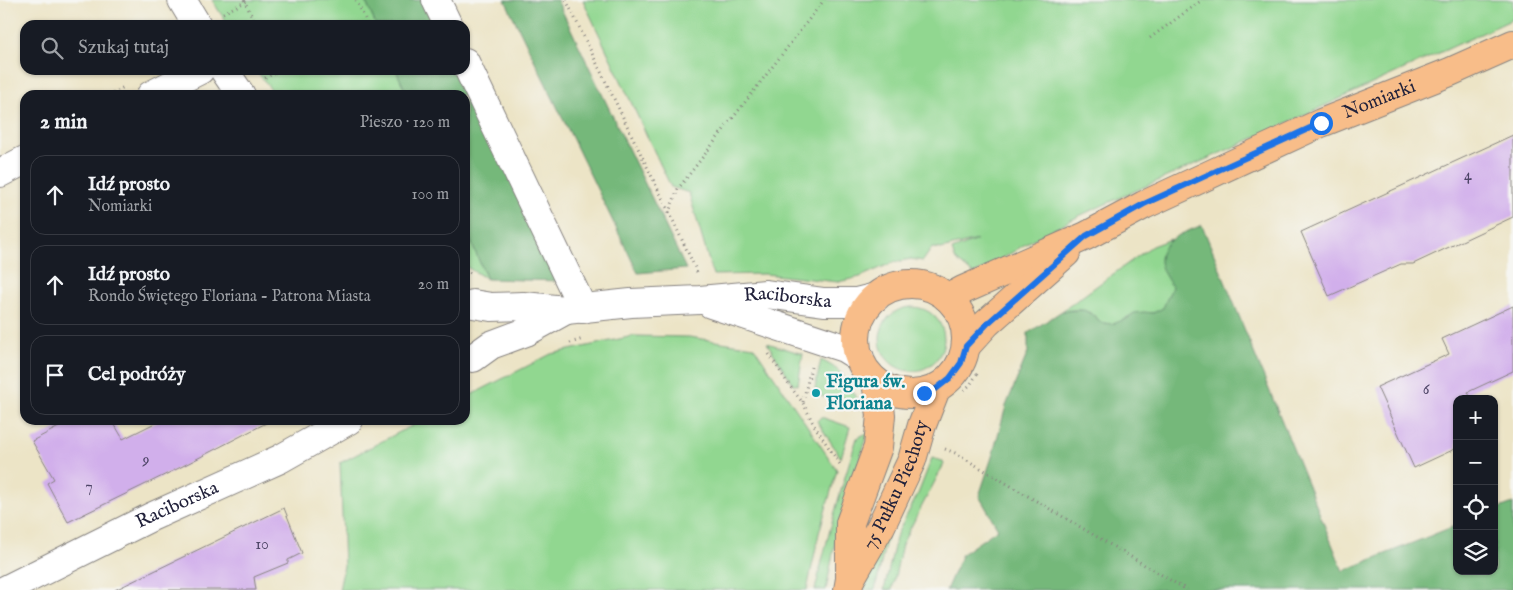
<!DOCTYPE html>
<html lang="pl">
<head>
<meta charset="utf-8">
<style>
  body { margin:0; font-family:"IM FELL English",serif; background:#242831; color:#f1f3f6 }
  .controls { position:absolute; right:15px; bottom:15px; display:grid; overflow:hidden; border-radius:10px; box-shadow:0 1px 4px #0004 }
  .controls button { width:45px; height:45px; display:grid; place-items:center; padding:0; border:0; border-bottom:1px solid #363941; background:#171b24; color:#f1f3f6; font:25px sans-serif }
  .stop { position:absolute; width:15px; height:15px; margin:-11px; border:4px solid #1a73e8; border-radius:50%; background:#fff }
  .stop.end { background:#1a73e8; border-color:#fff; box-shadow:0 1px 5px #0008 }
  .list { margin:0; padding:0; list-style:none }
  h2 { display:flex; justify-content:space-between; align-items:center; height:65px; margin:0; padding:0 20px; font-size:21px }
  h2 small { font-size:16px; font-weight:400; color:#9ea1a6 }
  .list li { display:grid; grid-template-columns:32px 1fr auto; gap:15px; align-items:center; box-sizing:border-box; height:80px; margin:0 10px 10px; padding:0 10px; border:1px solid #363941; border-radius:15px }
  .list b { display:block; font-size:19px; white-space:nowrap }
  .list p { margin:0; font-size:16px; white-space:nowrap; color:#9ea1a6 }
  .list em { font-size:16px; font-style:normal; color:#9ea1a6 }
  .icon { flex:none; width:28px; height:28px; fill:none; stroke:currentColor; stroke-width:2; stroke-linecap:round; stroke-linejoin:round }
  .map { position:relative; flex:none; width:1513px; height:590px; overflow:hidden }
  .search { position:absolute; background:#171b24; box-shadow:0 1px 4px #0004; left:20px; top:20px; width:450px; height:55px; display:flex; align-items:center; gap:12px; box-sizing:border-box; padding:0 18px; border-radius:15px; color:#9ea1a6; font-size:19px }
  .panel { position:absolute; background:#171b24; box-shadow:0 1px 4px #0004; left:20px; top:90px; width:450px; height:335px; border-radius:15px }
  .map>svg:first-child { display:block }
</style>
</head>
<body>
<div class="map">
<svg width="1513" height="590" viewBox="0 0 1513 590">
  <rect width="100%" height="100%" fill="#f6f6f2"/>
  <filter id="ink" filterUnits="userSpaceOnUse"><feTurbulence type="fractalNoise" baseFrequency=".02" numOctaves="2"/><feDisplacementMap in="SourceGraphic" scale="10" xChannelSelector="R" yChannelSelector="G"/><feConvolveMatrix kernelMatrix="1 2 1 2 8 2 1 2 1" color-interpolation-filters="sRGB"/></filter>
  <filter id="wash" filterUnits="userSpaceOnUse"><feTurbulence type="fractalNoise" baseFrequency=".0096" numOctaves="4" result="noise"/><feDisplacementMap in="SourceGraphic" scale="20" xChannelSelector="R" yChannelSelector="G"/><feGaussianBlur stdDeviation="1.12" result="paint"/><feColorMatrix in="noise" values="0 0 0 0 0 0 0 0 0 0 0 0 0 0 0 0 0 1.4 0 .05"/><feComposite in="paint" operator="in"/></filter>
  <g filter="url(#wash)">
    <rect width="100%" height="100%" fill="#ece4c6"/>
    <g fill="#91d790" stroke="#5a7c66">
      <polygon points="212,0 365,0 376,25 228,25"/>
      <polygon points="583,0 1513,0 1513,19 1263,134 1081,215 1032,240 989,267 973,274 955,259 952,250 977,240 941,249 932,248 923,261 911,259 894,262 860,277 838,282 765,274 713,275 689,193 671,187"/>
      <polygon points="256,70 396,70 407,95 275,95"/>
      <polygon points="465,228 487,279 465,266"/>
      <path d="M1171 239C1154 257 1162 268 1172 287 1170 293 1167 304 1163 308 1155 316 1146 311 1137 313 1124 316 1121 327 1104 323 1099 322 1097 317 1092 314 1083 308 1072 310 1062 311L1152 246Z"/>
      <circle cx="912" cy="339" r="32"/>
      <polygon points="633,336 689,337 754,347 837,470 819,533 807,590 339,590 344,566 340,463 423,420 465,420 465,398 551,354"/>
      <polygon points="767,343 803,354 798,385 793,384"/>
      <path d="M821 360C845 371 852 385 860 409L821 396 815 388Z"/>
      <polygon points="821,417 850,427 841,458 817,421"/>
      <path d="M865 434H868L838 527 826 590H815C827 538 841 488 857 438Z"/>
      <polygon points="932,458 942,461 944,464 902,544 892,590 884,590 897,534 918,494"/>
      <polygon points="888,532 875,590 864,590 879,548"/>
    </g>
    <g fill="#74b87a" stroke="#4b6d5a">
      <polygon points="365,0 424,0 436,25 376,25"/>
      <polygon points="505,0 557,0 686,269 638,273"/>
      <polygon points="396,70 458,70 561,281 487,279 465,228 465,95 407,95"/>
      <path d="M1202 225 1343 571 1457 525V571H1494V510L1513 503V590H946L962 554 998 529 979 496 992 457 1006 406 1028 352V333L1062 311 1084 310 1093 315 1102 323 1113 324 1128 318 1134 313 1144 312 1153 313 1163 308 1172 287C1168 280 1161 270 1160 262 1159 239 1185 233 1202 225Z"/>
    </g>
    <g id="blocks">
      <g fill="#d1afeb">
        <polygon points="1513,135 1513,217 1413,264 1401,264 1329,296 1301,232"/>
        <polygon points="1513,306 1513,371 1468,392 1471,399 1457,399 1457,448 1414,468 1377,387 1449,354 1442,339"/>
        <polygon points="72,420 112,420 123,439 161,420 272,420 179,468 68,522 47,483 54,479 32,441"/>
        <polygon points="284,508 302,553 288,560 288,563 254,577 256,590 115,590"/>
      </g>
    </g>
  </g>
  <g filter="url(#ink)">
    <use href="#blocks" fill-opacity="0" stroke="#878380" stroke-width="1"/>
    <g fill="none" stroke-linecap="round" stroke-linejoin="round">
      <defs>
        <g id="minor">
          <polyline points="182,0 197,25"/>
          <polyline points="436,0 448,25"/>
          <polyline points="465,62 583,309"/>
          <polyline points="224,70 241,95"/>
          <polyline points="151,95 200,70"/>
          <polyline points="0,173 25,160"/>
          <path id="s1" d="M473 304 491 307 523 306 566 310 631 303 700 300 766 294 824 302H856L876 297"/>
          <polyline points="711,304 844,348 860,358"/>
          <polyline points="473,358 491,345 526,332 566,310"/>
          <path id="s2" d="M5 590 151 517 280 459 349 420"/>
        </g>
        <g id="major">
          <circle cx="911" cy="339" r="55"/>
          <path id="s3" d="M948 298 963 290 1086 236 1144 205 1321 123 1450 72 1513 44"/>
          <polyline points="966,346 987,323 1066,253"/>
          <path id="s4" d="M851 578 881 526 901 483 912 460 922 425 936 389"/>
          <polyline points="848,590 850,579 850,523 878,447 881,415 876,382"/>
        </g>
      </defs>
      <use href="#minor" stroke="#878380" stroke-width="30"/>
      <use href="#major" stroke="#878380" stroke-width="30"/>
      <g stroke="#878380" stroke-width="3" stroke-dasharray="1 4" stroke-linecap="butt">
        <polyline points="244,0 256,25"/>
        <polyline points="356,0 368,25"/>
        <polyline points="566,0 669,212"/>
        <polyline points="223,13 249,0"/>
        <polyline points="1150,38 1202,0"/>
        <polyline points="265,78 280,70"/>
        <polyline points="108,95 124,87"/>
        <polyline points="465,270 472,274"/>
        <polyline points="697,272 669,212 678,189 824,0"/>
        <polyline points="570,343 583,339"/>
        <polyline points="769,354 789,385 803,403 814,425 841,466"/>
        <polyline points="964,390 970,385 979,371"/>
        <polyline points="803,402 811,367"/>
        <polyline points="945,449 955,453 1187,590"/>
      </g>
      <use href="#minor" stroke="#fff" stroke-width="28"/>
      <use href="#major" stroke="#f8bd89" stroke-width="28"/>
    </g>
  </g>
  <g fill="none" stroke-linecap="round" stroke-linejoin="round" filter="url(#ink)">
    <polyline stroke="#1a73e8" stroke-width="6" points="924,393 936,389 950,378 961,363 966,346 988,323 1086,236 1144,204 1321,123"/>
  </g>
  <circle fill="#0f9aa8" stroke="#f6f6f2" stroke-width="2" cx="816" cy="393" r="5"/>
  <g text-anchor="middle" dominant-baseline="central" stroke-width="4.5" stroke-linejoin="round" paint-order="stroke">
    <g font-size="16" fill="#4e4567">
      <text x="1468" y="176">4</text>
      <text x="1426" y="390">6</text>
      <text x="146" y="461">9</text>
      <text x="89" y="487">7</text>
      <text x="262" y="545">10</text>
    </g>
    <g font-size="19" fill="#22223b" stroke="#f6f6f2">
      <text stroke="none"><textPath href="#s3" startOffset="475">Nomiarki</textPath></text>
      <text stroke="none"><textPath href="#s1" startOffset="316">Raciborska</textPath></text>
      <text stroke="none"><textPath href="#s4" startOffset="104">75 Pułku Piechoty</textPath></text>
      <text stroke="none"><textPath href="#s2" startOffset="192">Raciborska</textPath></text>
    </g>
    <g font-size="19" font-weight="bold" fill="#0d838f" stroke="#f6f6f2" text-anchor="start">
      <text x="826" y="382">Figura św.<tspan x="826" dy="22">Floriana</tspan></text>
    </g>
  </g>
</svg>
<div class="controls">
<button>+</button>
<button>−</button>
<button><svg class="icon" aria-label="locate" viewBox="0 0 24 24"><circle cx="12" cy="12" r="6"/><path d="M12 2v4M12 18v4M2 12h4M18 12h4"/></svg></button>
<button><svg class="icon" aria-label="layers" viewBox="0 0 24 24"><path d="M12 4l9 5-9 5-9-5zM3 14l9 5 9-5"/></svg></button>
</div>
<div class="stop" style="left:1321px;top:123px"></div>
<div class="stop end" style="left:924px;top:393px"></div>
<div class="search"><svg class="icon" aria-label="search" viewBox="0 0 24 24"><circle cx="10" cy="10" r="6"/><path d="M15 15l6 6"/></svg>Szukaj tutaj</div>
<section class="panel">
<h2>2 min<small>Pieszo · 120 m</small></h2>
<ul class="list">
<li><svg class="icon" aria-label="ahead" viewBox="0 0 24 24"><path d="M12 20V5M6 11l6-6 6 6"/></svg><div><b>Idź prosto</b><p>Nomiarki</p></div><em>100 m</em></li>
<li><svg class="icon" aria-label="ahead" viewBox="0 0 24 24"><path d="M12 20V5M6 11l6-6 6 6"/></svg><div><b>Idź prosto</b><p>Rondo Świętego Floriana - Patrona Miasta</p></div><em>20 m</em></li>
<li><svg class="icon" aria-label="arrive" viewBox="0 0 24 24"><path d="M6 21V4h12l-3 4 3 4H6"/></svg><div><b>Cel podróży</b></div></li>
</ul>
</section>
</div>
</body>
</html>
